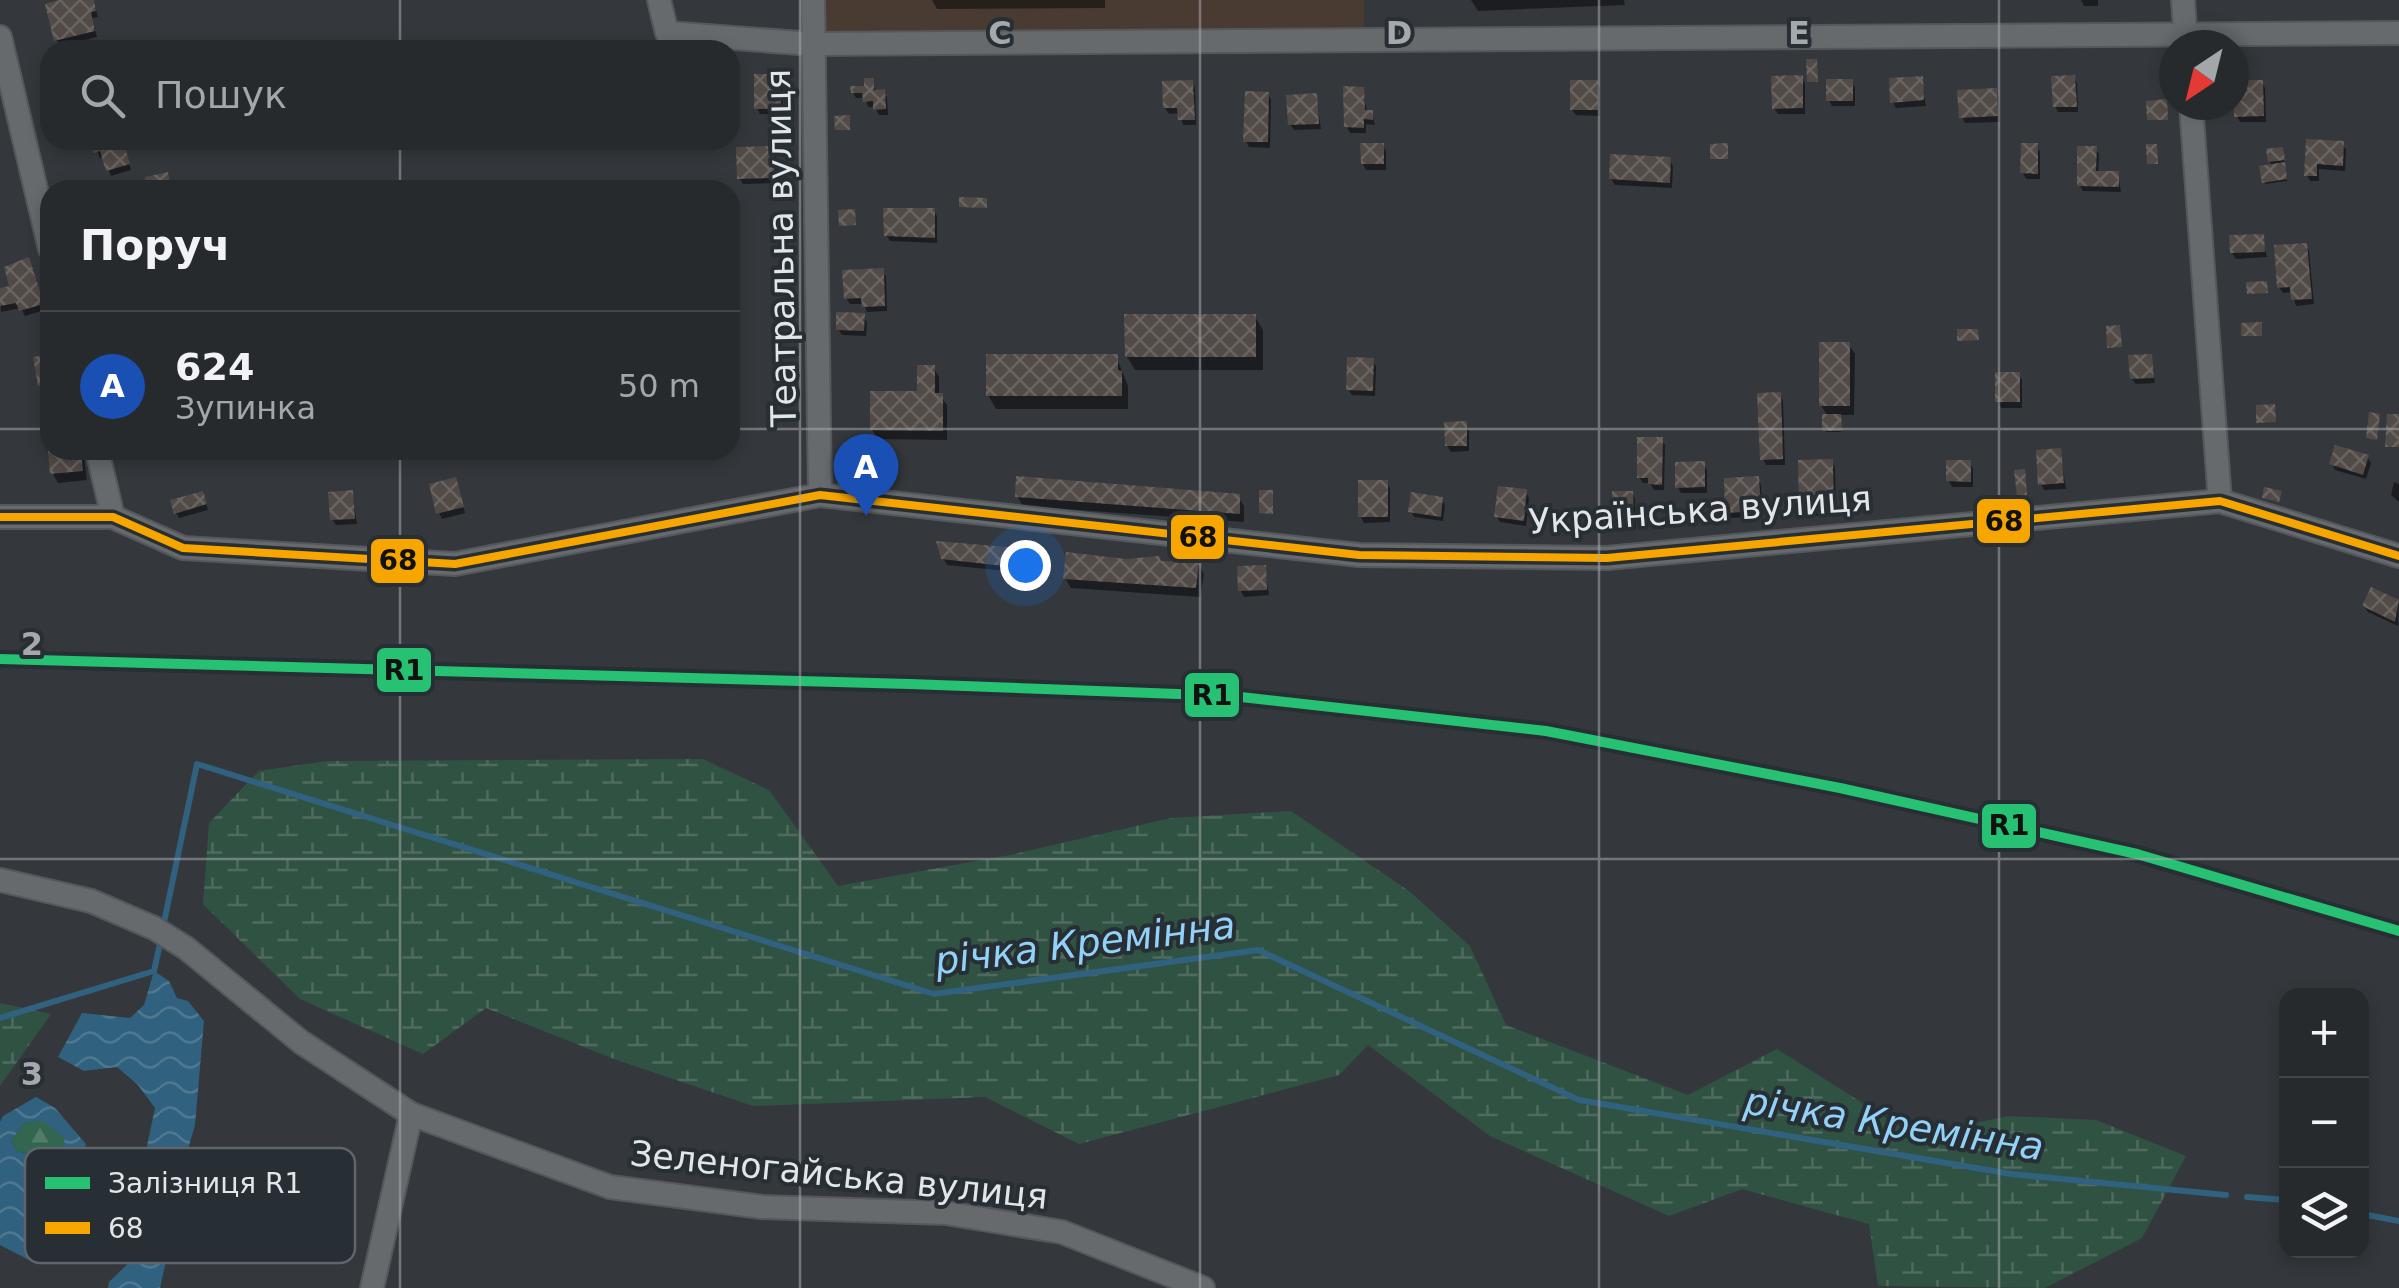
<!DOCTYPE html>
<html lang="uk">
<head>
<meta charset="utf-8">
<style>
  body { margin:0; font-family:"DejaVu Sans",sans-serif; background:#2f3235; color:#f1f3f6 }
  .controls { position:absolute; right:30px; bottom:30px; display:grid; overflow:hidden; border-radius:20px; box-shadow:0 5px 15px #0003 }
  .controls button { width:90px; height:90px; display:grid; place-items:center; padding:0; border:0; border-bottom:2px solid #434649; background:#272a2d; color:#f1f3f6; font:50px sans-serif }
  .compass { position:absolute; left:2159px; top:30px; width:90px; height:90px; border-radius:50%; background:#272a2d; box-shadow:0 5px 15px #0003; rotate:215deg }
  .you { position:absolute; left:1025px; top:565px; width:35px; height:35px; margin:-25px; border:8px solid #fff; border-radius:50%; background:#1a73e8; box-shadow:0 0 0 15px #1a73e833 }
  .badge { display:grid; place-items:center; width:65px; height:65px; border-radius:50%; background:#8bbbb9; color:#fff; font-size:32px; font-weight:700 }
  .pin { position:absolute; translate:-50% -82px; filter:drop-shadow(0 2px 5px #0008) }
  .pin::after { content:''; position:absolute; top:52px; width:35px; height:30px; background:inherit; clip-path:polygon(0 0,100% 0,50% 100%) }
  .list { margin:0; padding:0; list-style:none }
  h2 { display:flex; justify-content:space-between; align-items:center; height:130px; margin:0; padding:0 40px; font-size:42px }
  h2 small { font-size:32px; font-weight:400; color:#a4a7aa }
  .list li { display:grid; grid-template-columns:65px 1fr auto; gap:30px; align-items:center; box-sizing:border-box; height:150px; padding:0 40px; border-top:2px solid #434649 }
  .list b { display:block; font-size:38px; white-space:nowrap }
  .list p { margin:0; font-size:32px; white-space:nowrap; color:#a4a7aa }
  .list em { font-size:32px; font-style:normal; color:#a4a7aa }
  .icon { flex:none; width:55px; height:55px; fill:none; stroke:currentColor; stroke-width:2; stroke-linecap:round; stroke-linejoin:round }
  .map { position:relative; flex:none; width:2399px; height:1288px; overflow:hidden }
  .search { position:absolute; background:#272a2d; box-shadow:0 5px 15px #0003; left:40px; top:40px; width:700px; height:110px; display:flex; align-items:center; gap:25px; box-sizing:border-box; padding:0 35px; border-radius:30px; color:#a4a7aa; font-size:38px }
  .panel { position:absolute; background:#272a2d; box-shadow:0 5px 15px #0003; left:40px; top:180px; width:700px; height:280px; border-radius:30px }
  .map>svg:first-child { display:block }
</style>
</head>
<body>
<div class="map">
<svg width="2399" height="1288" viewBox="0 0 2399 1288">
  <defs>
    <pattern id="forest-firs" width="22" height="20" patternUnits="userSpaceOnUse" patternTransform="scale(2.5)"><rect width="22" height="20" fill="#33664f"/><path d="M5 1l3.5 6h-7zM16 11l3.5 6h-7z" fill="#507c68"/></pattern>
    <pattern id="wetland-marsh" width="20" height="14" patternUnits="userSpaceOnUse" patternTransform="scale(2.5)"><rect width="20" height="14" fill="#305242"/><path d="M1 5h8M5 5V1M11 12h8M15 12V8" fill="none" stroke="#4e6b5d"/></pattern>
    <pattern id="water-waves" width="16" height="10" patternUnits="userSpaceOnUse" patternTransform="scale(2.5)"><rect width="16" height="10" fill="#30617e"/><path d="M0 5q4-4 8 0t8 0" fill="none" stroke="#4e7890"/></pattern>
    <pattern id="building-cross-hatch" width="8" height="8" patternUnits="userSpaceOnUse" patternTransform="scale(2.5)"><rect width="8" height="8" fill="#514a46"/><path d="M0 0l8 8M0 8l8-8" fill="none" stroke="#6a6461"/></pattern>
  </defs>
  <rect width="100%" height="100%" fill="#34383c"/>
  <polygon fill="#493b32" points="818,0 1364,0 1364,34 819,37"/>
  <polygon fill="url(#forest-firs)" points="41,1119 64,1138 66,1151 39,1157 17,1151 11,1141 24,1123"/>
  <g fill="url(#wetland-marsh)">
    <polygon points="703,759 769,790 838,886 1010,855 1171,818 1291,811 1409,891 1470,946 1506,1025 1688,1095 1777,1049 1915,1136 2008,1116 2096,1120 2186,1156 2142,1238 2045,1288 1878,1286 1869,1224 1742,1189 1669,1216 1490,1136 1368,1045 1339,1075 1079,1144 985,1097 753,1106 614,1059 486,1008 423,1054 300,999 203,904 209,823 259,771 327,761"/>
    <polygon points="0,1003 51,1014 0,1086"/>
  </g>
  <g fill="url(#water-waves)" fill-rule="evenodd">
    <polygon points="154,971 169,981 177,998 188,1001 204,1021 195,1125 182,1170 166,1185 140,1179 155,1108 138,1085 117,1067 84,1071 58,1057 82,1013 130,1018 144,1005"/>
    <path d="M36 1097 55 1108 86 1144 45 1250 29 1260 0 1245V1122L3 1116ZM41 1120 64 1138 65 1151 39 1157 17 1151 11 1141 24 1123Z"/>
    <polygon points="138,1254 166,1261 160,1288 108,1288 109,1282"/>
  </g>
  <g fill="#0007">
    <polygon points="69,0 93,0 98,17 92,18 97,37 60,46 57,40"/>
    <polygon points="932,0 1105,0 1105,8 937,9"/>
    <polygon points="1471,0 1624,0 1625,5 1478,11"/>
    <polygon points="2081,0 2098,0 2098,6 2084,6"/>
    <polygon points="780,76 783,82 783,114 760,114 757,108"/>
    <polygon points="2074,77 2077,83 2078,112 2058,112 2055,106"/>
    <polygon points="1802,78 1805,84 1805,114 1778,114 1774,108"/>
    <polygon points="1921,79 1926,106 1896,108 1893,102"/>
    <polygon points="872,81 876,92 884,92 887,98 888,115 879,115 875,107 868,107 865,98 856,98 853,92 867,88"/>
    <polygon points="1192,82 1195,88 1196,125 1183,125 1180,113 1169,114 1165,108"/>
    <polygon points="1597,82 1600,88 1600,116 1576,115 1572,110"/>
    <polygon points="1852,82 1855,88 1855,106 1832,106 1829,100"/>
    <polygon points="2262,82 2265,88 2266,122 2240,122 2237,116"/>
    <polygon points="1363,90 1367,112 1372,113 1375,125 1366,124 1366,133 1350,133 1347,127"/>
    <polygon points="1996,91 1999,97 2000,122 1965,123 1962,117"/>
    <polygon points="1268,94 1271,100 1270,148 1249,147 1246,141"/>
    <polygon points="1316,96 1321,129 1294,130 1290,124"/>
    <polygon points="93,140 123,140 131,170 111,176 104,156 100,158"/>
    <polygon points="2309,142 2342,144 2346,150 2345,171 2319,169 2319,181 2310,181 2307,175"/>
    <polygon points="1383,146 1386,152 1386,170 1366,170 1363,164"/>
    <polygon points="2037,146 2040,152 2040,179 2026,179 2023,173"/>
    <polygon points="2095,148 2099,154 2098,174 2118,174 2121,192 2083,191 2080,186"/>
    <polygon points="773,149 776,155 777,183 743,184 740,179"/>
    <polygon points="2269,152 2283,152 2287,181 2265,184 2271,166"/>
    <polygon points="1670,160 1673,166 1672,188 1615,185 1611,179"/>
    <polygon points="933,210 937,216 937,243 890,241 886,235"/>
    <polygon points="2262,236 2267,257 2236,259 2232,253"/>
    <polygon points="2306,245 2309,251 2314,304 2296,306 2292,292 2283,293 2279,287"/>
    <polygon points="31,266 45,310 25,316 21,308 1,312 0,290 12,288"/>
    <polygon points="882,271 886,276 887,311 867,312 864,304 850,304 846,298"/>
    <polygon points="863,316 867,322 866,336 842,335 838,329"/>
    <polygon points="1255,317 1263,330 1263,370 1135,370 1127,357"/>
    <polygon points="1849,345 1855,354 1854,415 1839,415 1841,432 1826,432 1828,417 1821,405"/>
    <polygon points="1116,356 1128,386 1128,409 996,409 988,395"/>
    <polygon points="2151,356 2155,383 2136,384 2132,379"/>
    <polygon points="1372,360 1376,366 1375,396 1352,395 1348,389"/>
    <polygon points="933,367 939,377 939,395 947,405 947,440 878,439 872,430 919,394"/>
    <polygon points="2018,374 2022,380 2022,408 2001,408 1998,402"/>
    <polygon points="1779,394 1783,400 1785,465 1766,465 1763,459"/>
    <polygon points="1465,424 1469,430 1469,451 1451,452 1447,446"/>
    <polygon points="1661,439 1665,445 1664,490 1654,490 1650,483 1643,483 1639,477"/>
    <polygon points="50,450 83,450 87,480 58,483 53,474"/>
    <polygon points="2060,450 2066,489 2044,490 2041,484"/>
    <polygon points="2367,457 2371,463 2366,479 2335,470 2332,464"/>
    <polygon points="1832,461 1835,467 1836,516 1805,516 1802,510"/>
    <polygon points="1970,463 1973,469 1973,487 1952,487 1949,481"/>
    <polygon points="1703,464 1707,470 1707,493 1681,493 1678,487"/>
    <polygon points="1758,479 1761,485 1762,516 1731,518 1728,512"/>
    <polygon points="1386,482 1390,488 1390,522 1364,523 1361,517"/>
    <polygon points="2394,482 2399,484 2399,502 2391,495"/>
    <polygon points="458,486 465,513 442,519 439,513"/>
    <polygon points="1526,492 1529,498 1526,526 1500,522 1496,516"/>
    <polygon points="352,493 357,524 336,525 332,519"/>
    <polygon points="1632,493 1635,499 1636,529 1619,529 1615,523"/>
    <polygon points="1017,496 1238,497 1244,506 1244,522 1023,506"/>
    <polygon points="205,499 208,510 179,518 176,513"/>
    <polygon points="1442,499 1445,505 1443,521 1414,517 1411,511"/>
    <polygon points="1005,550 1009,556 1007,571 947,565 943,558"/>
    <polygon points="1126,561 1198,564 1204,574 1200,597 1071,588 1065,578"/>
    <polygon points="1264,567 1269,595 1244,597 1241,591"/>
    <polygon points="2372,590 2399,602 2398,626 2368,612 2364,606"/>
  </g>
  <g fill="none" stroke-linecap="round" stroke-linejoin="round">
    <g stroke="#30617e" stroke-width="6">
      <polyline points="163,927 197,764 934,994 1258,950 1579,1100 2011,1174 2226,1195"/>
      <polyline points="0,1018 154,971 161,939"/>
      <polyline points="2247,1197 2286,1200"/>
      <polyline points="2362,1214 2399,1221"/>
    </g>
  </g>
  <g fill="url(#building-cross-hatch)">
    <polygon points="59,0 94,0 96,11 91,12 95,31 54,41 45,4"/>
    <polygon points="632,41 634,50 599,50 599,49"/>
    <polygon points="1806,59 1817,59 1818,82 1807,82"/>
    <rect x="754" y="74" width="27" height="35"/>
    <polygon points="1803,75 1803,108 1772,109 1771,76"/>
    <polygon points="2075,75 2077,107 2053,107 2051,76"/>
    <polygon points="1923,76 1924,100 1890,103 1889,78"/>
    <polygon points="864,78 874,78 874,90 885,89 886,109 873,110 873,101 863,102 862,93 851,93 850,86 864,86"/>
    <rect x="1826" y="79" width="27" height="22"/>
    <polygon points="1193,80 1195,120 1178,120 1177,108 1163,108 1162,81"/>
    <rect x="1570" y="80" width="28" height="30"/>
    <polygon points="2234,80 2263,80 2264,116 2234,117"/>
    <polygon points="1343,86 1364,87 1365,110 1373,110 1373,120 1364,119 1364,128 1344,127"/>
    <polygon points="1997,88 1998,116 1959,118 1957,90"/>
    <polygon points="1245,91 1269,92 1268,142 1243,142"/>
    <polygon points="1317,93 1319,124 1288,125 1286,95"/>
    <polygon points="2167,99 2168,120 2147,120 2146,101"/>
    <polygon points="850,115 850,130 835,130 834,116"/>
    <polygon points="2306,139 2344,141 2343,166 2317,164 2317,176 2304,176"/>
    <polygon points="90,140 123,140 130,164 106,171 100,151 94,153"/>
    <polygon points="1360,143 1384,143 1384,164 1361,164"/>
    <polygon points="1728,143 1728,159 1710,159 1710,144"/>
    <polygon points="2021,143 2038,143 2038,174 2020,173"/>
    <polygon points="2146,144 2157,144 2158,164 2147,164"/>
    <polygon points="774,146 775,178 737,179 736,147"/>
    <polygon points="2077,146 2097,146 2096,171 2119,171 2119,187 2077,186"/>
    <polygon points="2283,147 2285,160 2268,162 2266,149"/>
    <polygon points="1610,154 1671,157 1670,183 1609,179"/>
    <polygon points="2285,162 2287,179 2262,183 2259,166"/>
    <polygon points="168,172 170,182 147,187 145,177"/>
    <polygon points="959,197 987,198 987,208 959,207"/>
    <polygon points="883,208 935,208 935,238 884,236"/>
    <polygon points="855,209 856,225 839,226 838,210"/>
    <polygon points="2264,234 2265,252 2230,253 2229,235"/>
    <polygon points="2307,243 2312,299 2291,300 2290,287 2277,288 2274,245"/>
    <polygon points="29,257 44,304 19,311 16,303 0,306 0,288 9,286 4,267"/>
    <polygon points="884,268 885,306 862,307 861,298 844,299 842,270"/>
    <polygon points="2267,281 2268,293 2247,294 2246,282"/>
    <polygon points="836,312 865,313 864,331 836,330"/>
    <polygon points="1124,314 1256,314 1256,357 1125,357"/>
    <polygon points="2262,322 2262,336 2241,336 2241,323"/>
    <polygon points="2120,325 2122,347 2107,348 2106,326"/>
    <polygon points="1957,329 1978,329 1979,340 1957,341"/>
    <rect x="1819" y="342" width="31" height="64"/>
    <polygon points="50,354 50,384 38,386 33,357"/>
    <polygon points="986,354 1118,354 1118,370 1122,371 1122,396 986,396"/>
    <polygon points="2152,354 2154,378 2130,379 2128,355"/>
    <polygon points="1347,357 1374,358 1373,391 1346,390"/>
    <polygon points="917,365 935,365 935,393 943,393 943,431 870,430 870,391 917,391"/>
    <rect x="1995" y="372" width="25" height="30"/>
    <polygon points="1781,392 1783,459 1760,460 1757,393"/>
    <polygon points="2275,404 2276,422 2256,423 2256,405"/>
    <polygon points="50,410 50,446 47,446 44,411"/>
    <polygon points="2369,412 2380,414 2377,440 2366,438"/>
    <polygon points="1822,414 1841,414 1842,431 1822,431"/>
    <polygon points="2387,414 2399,414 2399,447 2385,447"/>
    <polygon points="1467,421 1467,446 1445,446 1444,422"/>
    <polygon points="1637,437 1663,437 1662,485 1648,484 1648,478 1637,478"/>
    <polygon points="2335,445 2369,455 2363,475 2329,464"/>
    <polygon points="2061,448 2064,483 2038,485 2036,450"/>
    <polygon points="48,450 81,450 83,471 50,474"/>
    <polygon points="1833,459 1834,510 1799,511 1798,460"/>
    <polygon points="1946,460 1971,460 1971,482 1946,481"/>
    <polygon points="1705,461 1705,487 1675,488 1675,462"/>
    <polygon points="2025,469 2027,495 2017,496 2014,470"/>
    <polygon points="1016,476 1240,494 1240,514 1015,497"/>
    <polygon points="1759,476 1761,511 1725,513 1724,478"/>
    <polygon points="456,477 464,507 436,514 429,484"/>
    <rect x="1358" y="480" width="30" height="37"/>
    <polygon points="1498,486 1527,489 1524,521 1494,517"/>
    <polygon points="2264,487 2282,491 2279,502 2262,498"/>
    <polygon points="353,490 355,519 330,520 328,492"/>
    <polygon points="1259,490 1273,490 1273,514 1259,513"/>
    <polygon points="203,491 207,504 174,514 170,500"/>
    <polygon points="1612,491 1633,491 1634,523 1613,524"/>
    <polygon points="1411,492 1443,497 1441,517 1408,512"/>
    <polygon points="936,541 1007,547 1004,566 941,559"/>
    <polygon points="1066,552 1126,559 1159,556 1161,561 1199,562 1196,588 1063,579"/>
    <polygon points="1266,565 1267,590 1238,591 1237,566"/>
    <polygon points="2371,587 2399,600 2395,622 2362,606"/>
  </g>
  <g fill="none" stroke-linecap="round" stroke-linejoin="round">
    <defs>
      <g id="street">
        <polyline points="659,0 667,33 813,44 2399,33"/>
        <polyline points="813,0 820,495"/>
        <polyline points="2183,0 2186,45"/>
        <polyline points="0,37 50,249"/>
        <polyline points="2191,105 2220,501"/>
        <polyline points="97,450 113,517"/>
        <polyline points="0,517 113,517 183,548 455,564 820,495 1359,555 1607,558 2220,501 2399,556"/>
        <polyline points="0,880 91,901 154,928 186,948 301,1042 411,1114 610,1187 762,1207 946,1213 1062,1232 1203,1288"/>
        <polyline points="372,1288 411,1114"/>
      </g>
    </defs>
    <use href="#street" stroke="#54575b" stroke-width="26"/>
    <use href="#street" stroke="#676a6d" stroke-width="22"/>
    <defs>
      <polyline id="bus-1" points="0,517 113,517 183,548 455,564 820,495 1359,555 1607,558 2220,501 2399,556"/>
    </defs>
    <use href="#bus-1" stroke="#272e34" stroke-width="15"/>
    <use href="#bus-1" stroke="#f7a600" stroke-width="8"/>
    <defs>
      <polyline id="rail-1" points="0,659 910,684 1232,696 1546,731 1840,788 2137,854 2399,931"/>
    </defs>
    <use href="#rail-1" stroke="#272e34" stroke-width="18"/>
    <use href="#rail-1" stroke="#26c172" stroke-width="10"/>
  </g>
  <path fill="none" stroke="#a5a9ae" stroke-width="2.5" stroke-opacity="0.55" d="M400 0V50M800 0V1288M1200 0V1288M1599 0V1288M1999 0V1288M400 140V190M0 429H50M730 429H2399M400 450V1288M0 859H2399"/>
  <g text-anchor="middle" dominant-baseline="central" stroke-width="8" stroke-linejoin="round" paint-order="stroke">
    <g font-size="35" fill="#e2e6eb" stroke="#272e34">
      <text transform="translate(781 248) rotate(-91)">Театральна вулиця</text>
      <text transform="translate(1700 510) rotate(-4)">Українська вулиця</text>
      <text transform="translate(839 1175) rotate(6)">Зеленогайська вулиця</text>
    </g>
    <g font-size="38" font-style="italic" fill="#92d1f8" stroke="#272e34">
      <text transform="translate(1085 943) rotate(-7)">річка Кремінна</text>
      <text transform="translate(1894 1124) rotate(9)">річка Кремінна</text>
    </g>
  </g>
  <rect x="25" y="1148" width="330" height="115" rx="15" fill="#272e34" stroke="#5f656b" stroke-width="2.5"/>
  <rect x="45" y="1177" width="45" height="12" fill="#26c172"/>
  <rect x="45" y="1222" width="45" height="12" fill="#f7a600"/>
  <g font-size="28" fill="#e2e6eb">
    <text x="108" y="1193">Залізниця R1</text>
    <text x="108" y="1238">68</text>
  </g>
  <g font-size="32" text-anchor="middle" font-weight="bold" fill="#a5a9ae" stroke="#272e34" stroke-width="8" stroke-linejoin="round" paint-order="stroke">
    <text x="1000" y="44">C</text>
    <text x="1399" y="44">D</text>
    <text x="1799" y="44">E</text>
    <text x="32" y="655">2</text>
    <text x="32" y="1085">3</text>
  </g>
  <g stroke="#272e34" stroke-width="4">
    <rect x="1975" y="497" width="57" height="48" rx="10" fill="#f7a600"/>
    <rect x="1169" y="513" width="57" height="48" rx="10" fill="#f7a600"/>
    <rect x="369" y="537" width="57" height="48" rx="10" fill="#f7a600"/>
    <rect x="375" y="646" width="58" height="48" rx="10" fill="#26c172"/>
    <rect x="1183" y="671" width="58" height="48" rx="10" fill="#26c172"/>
    <rect x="1980" y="802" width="58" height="48" rx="10" fill="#26c172"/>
  </g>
  <g font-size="28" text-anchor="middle" font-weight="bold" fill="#111">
    <text x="2004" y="531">68</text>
    <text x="1198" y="547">68</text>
    <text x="398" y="570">68</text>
    <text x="404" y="680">R1</text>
    <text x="1212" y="705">R1</text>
    <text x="2009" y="835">R1</text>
  </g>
</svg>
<div class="controls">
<button>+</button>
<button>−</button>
<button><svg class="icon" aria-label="layers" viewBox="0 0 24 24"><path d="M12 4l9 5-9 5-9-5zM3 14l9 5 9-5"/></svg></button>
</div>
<svg class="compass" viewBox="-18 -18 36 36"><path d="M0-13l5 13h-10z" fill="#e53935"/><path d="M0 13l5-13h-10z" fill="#a4a7aa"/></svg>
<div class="you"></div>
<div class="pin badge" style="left:866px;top:516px;background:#1a4fb4">A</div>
<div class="search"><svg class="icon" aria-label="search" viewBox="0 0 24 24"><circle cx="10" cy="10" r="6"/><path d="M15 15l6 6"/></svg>Пошук</div>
<section class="panel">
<h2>Поруч<small></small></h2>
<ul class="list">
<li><span class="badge" style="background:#1a4fb4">A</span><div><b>624</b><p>Зупинка</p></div><em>50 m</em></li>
</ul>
</section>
</div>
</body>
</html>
